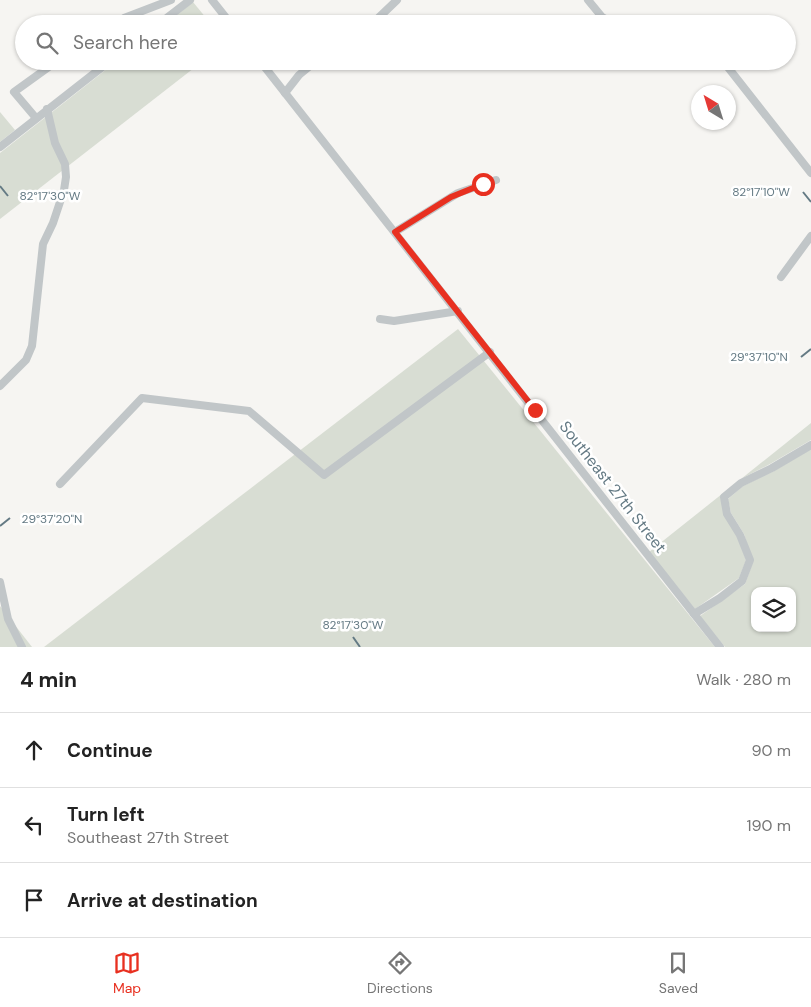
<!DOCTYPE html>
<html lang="en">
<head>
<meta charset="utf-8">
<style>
  body { margin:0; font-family:"DM Sans",sans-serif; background:#f6f6f6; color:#222 }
  .controls { position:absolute; right:15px; bottom:15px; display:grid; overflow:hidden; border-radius:10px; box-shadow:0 1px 4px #0004 }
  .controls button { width:45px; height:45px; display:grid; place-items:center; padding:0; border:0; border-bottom:1px solid #e0e0e0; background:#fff; color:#222; font:25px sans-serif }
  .compass { position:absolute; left:691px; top:85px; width:45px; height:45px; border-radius:50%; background:#fff; box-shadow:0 1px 4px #0004; rotate:322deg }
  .stop { position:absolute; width:15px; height:15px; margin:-11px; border:4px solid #e83020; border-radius:50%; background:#fff }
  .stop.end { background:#e83020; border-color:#fff; box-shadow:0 1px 5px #0008 }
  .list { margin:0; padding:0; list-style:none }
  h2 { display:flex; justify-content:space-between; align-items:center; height:65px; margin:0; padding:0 20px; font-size:21px }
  h2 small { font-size:16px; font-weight:400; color:#767676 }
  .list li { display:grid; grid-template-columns:32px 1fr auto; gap:15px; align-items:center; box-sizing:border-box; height:75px; padding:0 20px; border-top:1px solid #e0e0e0 }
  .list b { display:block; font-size:19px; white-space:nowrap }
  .list p { margin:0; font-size:16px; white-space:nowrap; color:#767676 }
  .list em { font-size:16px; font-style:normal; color:#767676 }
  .icon { flex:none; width:28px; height:28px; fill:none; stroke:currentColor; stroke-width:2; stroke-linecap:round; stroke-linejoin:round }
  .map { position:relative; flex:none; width:811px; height:647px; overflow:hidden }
  .search { position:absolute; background:#fff; box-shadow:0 1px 4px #0004; left:15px; right:15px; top:15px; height:55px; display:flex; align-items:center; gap:12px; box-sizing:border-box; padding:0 18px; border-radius:28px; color:#767676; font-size:19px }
  .sheet { height:290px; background:#fff }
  nav { display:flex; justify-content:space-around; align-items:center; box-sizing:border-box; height:70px; border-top:1px solid #e0e0e0; background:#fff; font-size:14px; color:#767676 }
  nav a { display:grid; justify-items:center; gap:2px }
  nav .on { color:#e83020 }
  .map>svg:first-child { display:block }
</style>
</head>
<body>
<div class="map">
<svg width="811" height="647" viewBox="0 0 811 647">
  <rect width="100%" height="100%" fill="#f6f5f2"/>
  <g fill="#d8ddd3" fill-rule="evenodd">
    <polygon points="193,2 211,24 166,24"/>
    <polygon points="117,61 203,61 0,219 0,153"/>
    <polygon points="0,112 15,130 0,142"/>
    <polygon points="458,329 715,647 44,647"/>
    <polygon points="811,423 811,440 770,464 741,479"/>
    <path d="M811 449V647H725L700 616 745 584 753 562 744 534 731 513 728 499 743 486 774 471ZM755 591H792V628H755Z"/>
    <polygon points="727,490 722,494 746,560 739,578 695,609 649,552"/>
    <polygon points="0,606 32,647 0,647"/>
  </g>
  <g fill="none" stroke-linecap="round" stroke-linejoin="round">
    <g stroke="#c1c6c8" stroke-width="8">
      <polyline points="212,0 231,24"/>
      <polyline points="588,0 602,17 614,24"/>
      <polyline points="115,24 124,18 171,0"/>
      <polyline points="159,24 190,0"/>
      <polyline points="372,24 397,0"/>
      <polyline points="260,61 720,647"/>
      <polyline points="723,61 811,173"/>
      <polyline points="285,93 299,75 316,61"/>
      <polyline points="36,118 14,92 57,61"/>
      <polyline points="0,147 110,61"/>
      <polyline points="395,232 458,193 496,180"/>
      <polyline points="781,277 811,236"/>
      <polyline points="380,319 394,321 458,311"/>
      <polyline points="0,386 26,360 32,346 43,244 53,223 64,190 66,177 65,164 55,143 47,109"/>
      <polyline points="60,484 142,398 249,411 324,475 490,352"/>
      <polyline points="0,582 8,619 22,647"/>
      <polyline points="694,614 720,598 742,581 750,560 740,535 727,514 724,497 741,483 772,468 811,445"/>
    </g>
  </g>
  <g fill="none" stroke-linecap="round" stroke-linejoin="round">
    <polyline stroke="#e83020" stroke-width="6" points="483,184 451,197 395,232 535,410"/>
  </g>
  <path fill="none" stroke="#647a84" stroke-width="2" d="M0 186 8 196M803 192 811 202M801 357 811 349M0 526 10 518M353 637 360 647"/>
  <g text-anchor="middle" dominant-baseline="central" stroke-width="5" stroke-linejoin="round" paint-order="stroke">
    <g font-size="16" fill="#647a84" stroke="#fff">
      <text transform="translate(613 487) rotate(52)">Southeast 27th Street</text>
    </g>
  </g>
  <g font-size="12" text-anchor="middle" fill="#647a84" stroke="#fff" stroke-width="5" stroke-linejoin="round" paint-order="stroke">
    <text x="761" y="196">82°17'10"W</text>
    <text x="50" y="200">82°17'30"W</text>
    <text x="759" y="361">29°37'10"N</text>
    <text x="52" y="523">29°37'20"N</text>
    <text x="353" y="629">82°17'30"W</text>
  </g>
</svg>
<div class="controls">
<button><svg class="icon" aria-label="layers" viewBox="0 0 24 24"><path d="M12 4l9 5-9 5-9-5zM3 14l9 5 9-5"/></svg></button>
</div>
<svg class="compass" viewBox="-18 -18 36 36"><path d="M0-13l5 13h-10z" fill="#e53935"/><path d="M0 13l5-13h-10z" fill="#767676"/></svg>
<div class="stop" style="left:483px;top:184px"></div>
<div class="stop end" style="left:535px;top:410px"></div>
<div class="search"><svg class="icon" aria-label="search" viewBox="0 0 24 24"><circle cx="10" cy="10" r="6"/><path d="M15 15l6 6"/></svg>Search here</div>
</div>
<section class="sheet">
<h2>4 min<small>Walk · 280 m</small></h2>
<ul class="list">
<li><svg class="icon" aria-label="ahead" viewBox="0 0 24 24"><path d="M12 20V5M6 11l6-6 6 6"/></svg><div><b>Continue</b></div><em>90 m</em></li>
<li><svg class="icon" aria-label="left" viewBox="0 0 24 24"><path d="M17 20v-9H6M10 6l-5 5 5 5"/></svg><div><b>Turn left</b><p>Southeast 27th Street</p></div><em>190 m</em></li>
<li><svg class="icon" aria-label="arrive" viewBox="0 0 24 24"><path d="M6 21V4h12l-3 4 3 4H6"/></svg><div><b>Arrive at destination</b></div></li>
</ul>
</section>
<nav>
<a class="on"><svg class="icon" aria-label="map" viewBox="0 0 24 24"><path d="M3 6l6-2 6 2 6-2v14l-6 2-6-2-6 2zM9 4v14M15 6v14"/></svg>Map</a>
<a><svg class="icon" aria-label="directions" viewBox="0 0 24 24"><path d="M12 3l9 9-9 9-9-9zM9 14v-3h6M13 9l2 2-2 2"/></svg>Directions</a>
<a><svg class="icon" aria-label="saved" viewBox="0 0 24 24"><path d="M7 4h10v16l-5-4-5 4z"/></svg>Saved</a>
</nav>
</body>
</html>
